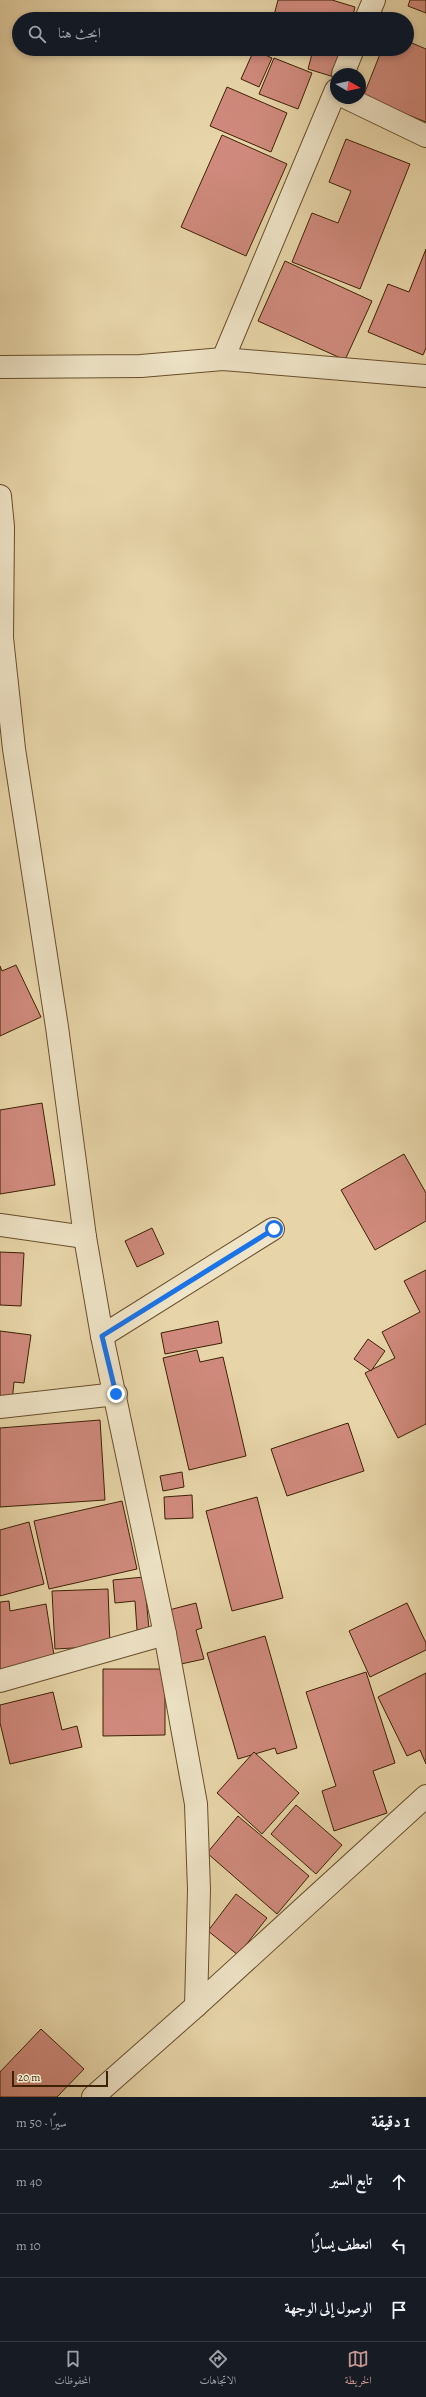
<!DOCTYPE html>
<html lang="ar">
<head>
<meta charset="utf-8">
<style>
  body { margin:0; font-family:Alegreya,Amiri,serif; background:#242831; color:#f1f3f6; direction:rtl }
  .compass { position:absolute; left:330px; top:68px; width:36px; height:36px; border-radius:50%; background:#171b24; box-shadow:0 2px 6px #0003; rotate:99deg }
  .scale { position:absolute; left:12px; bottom:10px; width:96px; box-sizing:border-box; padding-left:4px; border:2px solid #3d2103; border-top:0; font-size:11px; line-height:14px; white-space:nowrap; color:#3d2103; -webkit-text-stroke:3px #efe4c7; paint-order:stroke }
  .stop { position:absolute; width:12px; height:12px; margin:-9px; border:3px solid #1a73e8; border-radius:50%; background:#fff }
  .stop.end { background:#1a73e8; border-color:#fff; box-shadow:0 1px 4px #0008 }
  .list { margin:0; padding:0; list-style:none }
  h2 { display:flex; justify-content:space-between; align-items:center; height:52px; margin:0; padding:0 16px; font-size:17px }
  h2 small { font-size:13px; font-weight:400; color:#9ea1a6 }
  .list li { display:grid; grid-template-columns:26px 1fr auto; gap:12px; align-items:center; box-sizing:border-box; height:64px; padding:0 16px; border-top:1px solid #363941 }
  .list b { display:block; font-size:15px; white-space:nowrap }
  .list em { font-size:13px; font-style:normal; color:#9ea1a6 }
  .icon { flex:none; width:22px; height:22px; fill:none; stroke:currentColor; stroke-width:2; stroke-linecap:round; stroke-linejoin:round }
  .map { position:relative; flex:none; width:426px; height:2097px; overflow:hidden; direction:ltr }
  .search { position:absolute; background:#171b24; box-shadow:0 2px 6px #0003; left:12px; right:12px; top:12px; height:44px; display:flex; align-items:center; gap:10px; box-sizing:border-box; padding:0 14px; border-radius:22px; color:#9ea1a6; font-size:15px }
  .sheet { height:244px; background:#171b24 }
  nav { display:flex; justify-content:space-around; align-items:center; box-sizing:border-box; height:56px; border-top:1px solid #363941; background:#171b24; font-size:11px; color:#9ea1a6 }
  nav a { display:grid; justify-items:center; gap:2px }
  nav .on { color:#c59692 }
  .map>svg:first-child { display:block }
</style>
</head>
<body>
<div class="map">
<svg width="426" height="2097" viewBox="0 0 426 2097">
  <rect width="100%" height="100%" fill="#e7d5a9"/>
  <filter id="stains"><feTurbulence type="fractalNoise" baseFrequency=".005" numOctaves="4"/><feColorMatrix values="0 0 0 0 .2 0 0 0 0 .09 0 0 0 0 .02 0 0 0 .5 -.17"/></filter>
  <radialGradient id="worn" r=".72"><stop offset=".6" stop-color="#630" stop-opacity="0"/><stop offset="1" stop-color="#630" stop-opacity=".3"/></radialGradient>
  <g fill="#d08a7d" stroke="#3d2103">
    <polygon points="278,0 332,0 355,7 352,19 273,19"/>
    <polygon points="410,0 426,0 426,13 408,6"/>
    <polygon points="407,41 426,49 426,122 363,97 382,49 407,49"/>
    <polygon points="295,49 342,49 334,77 308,69 312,54"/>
    <polygon points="254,50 272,58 259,87 241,79"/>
    <polygon points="274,58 312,73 298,109 259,94"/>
    <polygon points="227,87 287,113 271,152 210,126"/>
    <polygon points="222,135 287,164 246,256 181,227"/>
    <polygon points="346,139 410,164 360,289 292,262 312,213 338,223 351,191 329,182"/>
    <polygon points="426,249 426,348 423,355 368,332 388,284 409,292"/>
    <polygon points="285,261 372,301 345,360 258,321"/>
    <polygon points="16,965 41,1017 0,1036 0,966 2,971"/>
    <polygon points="42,1103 55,1185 0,1194 0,1110"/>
    <polygon points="404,1154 426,1193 426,1221 375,1250 341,1190"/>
    <polygon points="152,1228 164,1254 137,1267 125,1241"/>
    <polygon points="0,1252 24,1253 21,1306 0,1305"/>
    <polygon points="426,1270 426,1424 398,1438 365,1373 395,1358 382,1332 420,1312 404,1281"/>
    <polygon points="218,1321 222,1343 165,1354 161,1333"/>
    <polygon points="0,1331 31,1335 24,1383 14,1382 12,1402 0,1400"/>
    <polygon points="368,1339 385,1351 371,1371 354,1359"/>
    <polygon points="197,1350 200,1362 223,1357 246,1456 189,1470 163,1358"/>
    <polygon points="100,1420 105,1500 0,1507 0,1428"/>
    <polygon points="348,1423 364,1471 287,1496 271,1449"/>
    <polygon points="182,1472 184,1487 163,1491 160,1476"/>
    <polygon points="192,1495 193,1518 165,1519 164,1497"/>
    <polygon points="257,1497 283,1598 232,1611 206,1511"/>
    <polygon points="122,1501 137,1569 49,1589 34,1521"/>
    <polygon points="29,1522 44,1584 0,1596 0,1530"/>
    <polygon points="144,1577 149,1629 137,1630 135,1601 115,1603 113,1580"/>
    <polygon points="108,1589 110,1646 55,1649 52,1591"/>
    <polygon points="9,1601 10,1611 46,1604 55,1662 0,1671 0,1602"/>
    <polygon points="196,1603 202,1628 196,1630 204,1659 181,1664 169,1610"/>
    <polygon points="407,1603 426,1643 426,1650 370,1677 349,1631"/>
    <polygon points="265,1636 297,1748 277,1754 275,1748 238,1759 207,1653"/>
    <polygon points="103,1669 165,1669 165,1735 103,1736"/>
    <polygon points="366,1672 395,1763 373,1771 387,1813 334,1831 322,1791 336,1786 306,1692"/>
    <polygon points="426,1673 426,1764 420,1750 407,1756 378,1697"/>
    <polygon points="53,1692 62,1730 77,1726 82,1747 10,1764 0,1723 0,1705"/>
    <polygon points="254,1752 299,1793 262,1834 217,1793"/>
    <polygon points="296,1805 342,1845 316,1874 271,1834"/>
    <polygon points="238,1816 309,1876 277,1914 207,1853"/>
    <polygon points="236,1894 267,1918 238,1955 208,1931"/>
    <polygon points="41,2029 84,2069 57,2097 0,2097 0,2072"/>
  </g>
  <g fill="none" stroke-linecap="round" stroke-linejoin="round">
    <defs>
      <g id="street">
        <polyline points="366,19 374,0"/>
        <polyline points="343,74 353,49"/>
        <polyline points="347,98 426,136"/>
        <polyline points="223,359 336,90"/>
        <polyline points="0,367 141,366 223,359 426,376"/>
        <polyline points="0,496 3,527 2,638 14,749 57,1027 85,1237 102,1336 165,1634 196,1804 199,1890 196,2006"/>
        <polyline points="0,1225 85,1237"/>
        <polyline points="102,1336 273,1229"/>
        <polyline points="0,1407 116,1394"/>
        <polyline points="0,1681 165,1634"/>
        <polyline points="93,2097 196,2006 426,1796"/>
      </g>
    </defs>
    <use href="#street" stroke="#684e2c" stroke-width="24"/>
    <use href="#street" stroke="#efe4c7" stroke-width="22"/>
  </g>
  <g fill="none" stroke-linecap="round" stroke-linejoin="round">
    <polyline stroke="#1a73e8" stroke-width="5" points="116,1394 102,1336 274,1229"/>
  </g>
  <rect width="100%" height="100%" filter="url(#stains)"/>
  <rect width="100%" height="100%" fill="url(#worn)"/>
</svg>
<svg class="compass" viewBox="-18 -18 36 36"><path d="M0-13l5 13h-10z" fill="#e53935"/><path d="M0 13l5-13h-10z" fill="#9ea1a6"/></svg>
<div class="scale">20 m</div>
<div class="stop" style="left:274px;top:1229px"></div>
<div class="stop end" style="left:116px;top:1394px"></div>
<div class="search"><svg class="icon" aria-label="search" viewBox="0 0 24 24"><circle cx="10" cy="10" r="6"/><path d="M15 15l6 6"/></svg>ابحث هنا</div>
</div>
<section class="sheet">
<h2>1 دقيقة<small>سيرًا · 50 m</small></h2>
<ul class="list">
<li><svg class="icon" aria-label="ahead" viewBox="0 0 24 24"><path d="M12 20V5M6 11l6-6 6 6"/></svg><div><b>تابع السير</b></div><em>40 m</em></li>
<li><svg class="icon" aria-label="left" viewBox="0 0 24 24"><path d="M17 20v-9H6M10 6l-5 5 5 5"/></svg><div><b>انعطف يسارًا</b></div><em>10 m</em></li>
<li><svg class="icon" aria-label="arrive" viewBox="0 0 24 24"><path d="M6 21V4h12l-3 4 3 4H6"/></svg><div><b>الوصول إلى الوجهة</b></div></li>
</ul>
</section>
<nav>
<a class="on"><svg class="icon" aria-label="map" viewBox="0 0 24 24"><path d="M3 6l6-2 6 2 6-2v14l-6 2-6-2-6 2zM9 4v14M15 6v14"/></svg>الخريطة</a>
<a><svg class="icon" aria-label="directions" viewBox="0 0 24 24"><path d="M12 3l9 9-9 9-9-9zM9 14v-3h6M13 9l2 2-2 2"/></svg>الاتجاهات</a>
<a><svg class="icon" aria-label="saved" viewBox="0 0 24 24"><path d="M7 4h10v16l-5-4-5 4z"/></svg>المحفوظات</a>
</nav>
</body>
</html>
